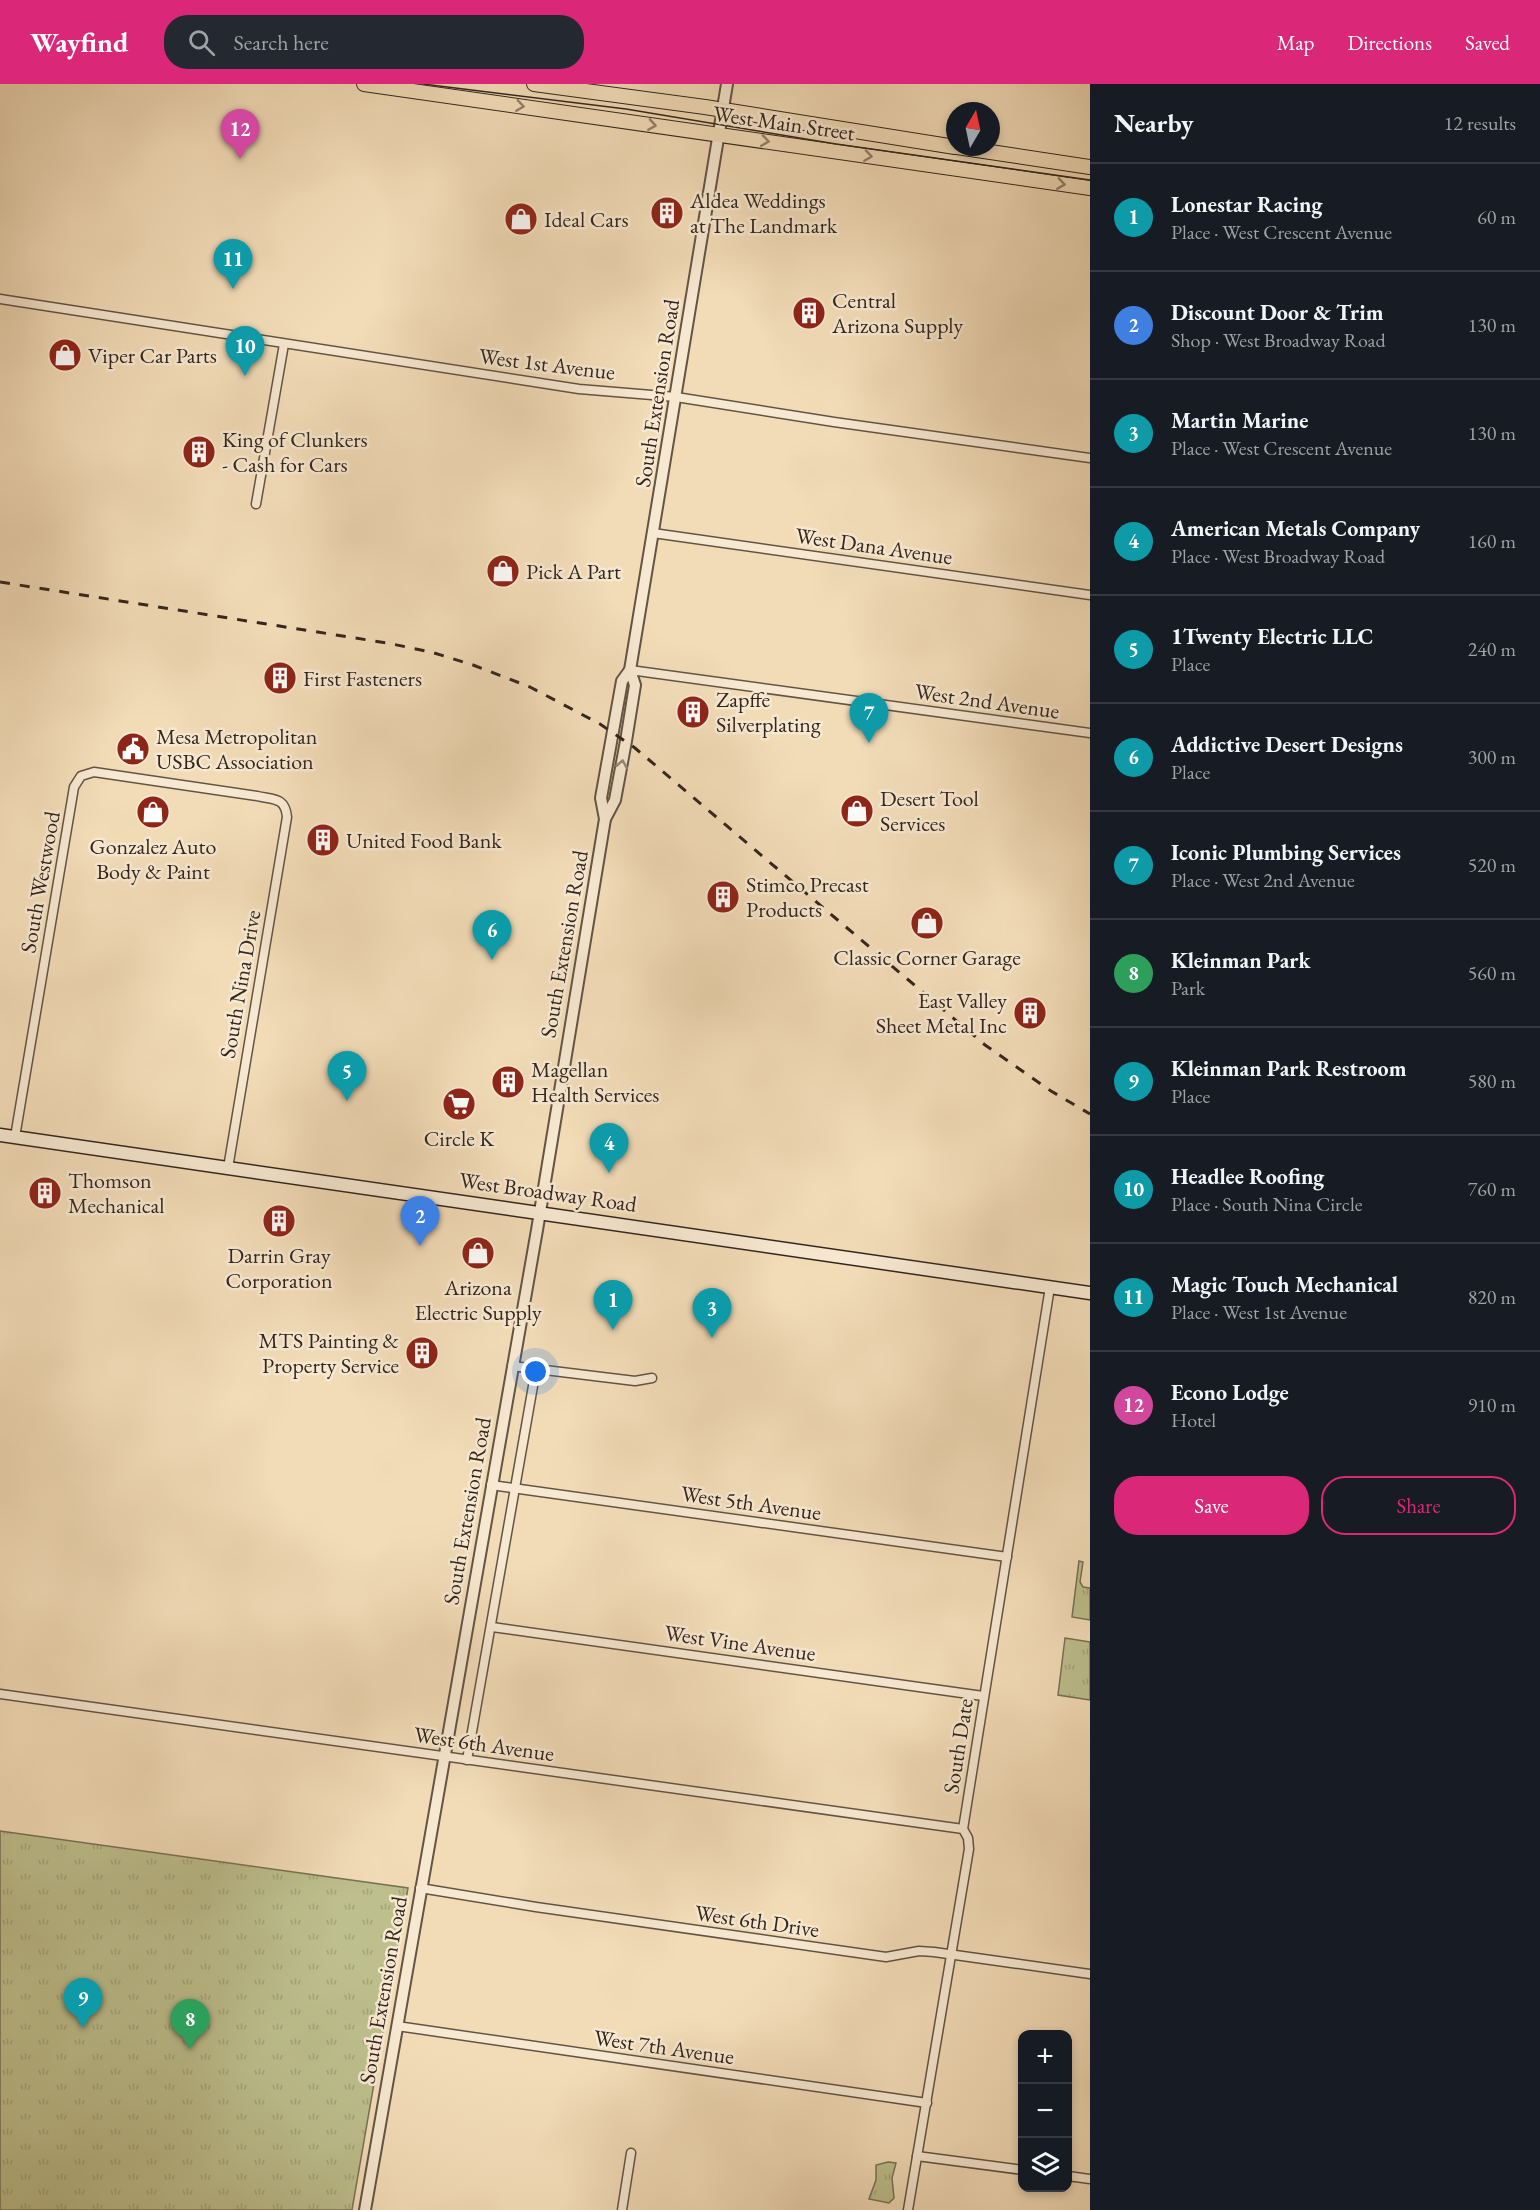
<!DOCTYPE html>
<html lang="en">
<head>
<meta charset="utf-8">
<style>
  body { margin:0; font-family:"EB Garamond",serif; background:#242831; color:#f1f3f6 }
  .controls { position:absolute; right:18px; bottom:18px; display:grid; overflow:hidden; border-radius:12px; box-shadow:0 3px 9px #0003 }
  .controls button { width:54px; height:54px; display:grid; place-items:center; padding:0; border:0; border-bottom:2px solid #363941; background:#171b24; color:#f1f3f6; font:30px sans-serif }
  .compass { position:absolute; left:946px; top:18px; width:54px; height:54px; border-radius:50%; background:#171b24; box-shadow:0 3px 9px #0003; rotate:9deg }
  .you { position:absolute; left:536px; top:1288px; width:21px; height:21px; margin:-15px; border:4px solid #fff; border-radius:50%; background:#1a73e8; box-shadow:0 0 0 9px #1a73e833 }
  .badge { display:grid; place-items:center; width:39px; height:39px; border-radius:50%; background:#db2777; color:#fff; font-size:20px; font-weight:700 }
  .pin { position:absolute; translate:-50% -50px; filter:drop-shadow(0 2px 3px #0008) }
  .pin::after { content:''; position:absolute; top:32px; width:21px; height:18px; background:inherit; clip-path:polygon(0 0,100% 0,50% 100%) }
  .list { margin:0; padding:0; list-style:none }
  h2 { display:flex; justify-content:space-between; align-items:center; height:78px; margin:0; padding:0 24px; font-size:26px }
  h2 small { font-size:20px; font-weight:400; color:#9ea1a6 }
  .list li { display:grid; grid-template-columns:39px 1fr auto; gap:18px; align-items:center; box-sizing:border-box; height:108px; padding:0 24px; border-top:2px solid #363941 }
  .list b { display:block; font-size:22px; white-space:nowrap }
  .list p { margin:0; font-size:20px; white-space:nowrap; color:#9ea1a6 }
  .list em { font-size:20px; font-style:normal; color:#9ea1a6 }
  .actions { display:flex; gap:12px; padding:18px 24px }
  .actions a { flex:1; padding:14px 0; border:2px solid #db2777; border-radius:24px; text-align:center; font-size:21px; color:#db2777 }
  .actions .main { background:#db2777; color:#fff }
  .icon { flex:none; width:33px; height:33px; fill:none; stroke:currentColor; stroke-width:2; stroke-linecap:round; stroke-linejoin:round }
  .map { position:relative; flex:none; width:1090px; height:2126px; overflow:hidden }
  header { display:flex; align-items:center; gap:36px; box-sizing:border-box; height:84px; padding:0 30px; background:#db2777; color:#fff }
  header strong { font-size:28px }
  nav { display:flex; gap:33px; margin-inline-start:auto; font-size:21px }
  .search { width:420px; height:54px; background:#242831; display:flex; align-items:center; gap:15px; box-sizing:border-box; padding:0 21px; border-radius:24px; color:#9ea1a6; font-size:22px }
  main { display:flex }
  aside { flex:1; background:#171b24 }
  .map>svg:first-child { display:block }
</style>
</head>
<body>
<header>
<strong>Wayfind</strong>
<div class="search"><svg class="icon" aria-label="search" viewBox="0 0 24 24"><circle cx="10" cy="10" r="6"/><path d="M15 15l6 6"/></svg>Search here</div>
<nav><a>Map</a><a>Directions</a><a>Saved</a></nav>
</header>
<main>
<div class="map">
<svg width="1090" height="2126" viewBox="0 0 1090 2126">
  <defs>
    <pattern id="park-tufts" width="24" height="20" patternUnits="userSpaceOnUse" patternTransform="scale(1.5)"><rect width="24" height="20" fill="#bdbf8d"/><path d="M3 7l-1-3M5 7V3M7 7l1-3M15 17l-1-3M17 17v-4M19 17l1-3" fill="none" stroke="#a3a479"/></pattern>
  </defs>
  <rect width="100%" height="100%" fill="#f2dcb8"/>
  <filter id="stains"><feTurbulence type="fractalNoise" baseFrequency=".00333" numOctaves="4"/><feColorMatrix values="0 0 0 0 .2 0 0 0 0 .09 0 0 0 0 .02 0 0 0 .5 -.17"/></filter>
  <radialGradient id="worn" r=".72"><stop offset=".6" stop-color="#630" stop-opacity="0"/><stop offset="1" stop-color="#630" stop-opacity=".3"/></radialGradient>
  <g fill="url(#park-tufts)" stroke="#787255" stroke-width="1.5">
    <polygon points="1079,1477 1083,1478 1080,1498 1083,1503 1090,1504 1090,1536 1072,1533"/>
    <polygon points="1065,1554 1090,1558 1090,1616 1058,1611"/>
    <polygon points="0,1747 408,1804 352,2126 0,2126"/>
    <polygon points="888,2078 896,2079 892,2094 894,2114 889,2119 869,2115 876,2096 876,2081"/>
  </g>
  <g fill="none" stroke-linecap="round" stroke-linejoin="round">
    <defs>
      <g id="minor">
        <polyline points="0,215 579,305 676,313 834,338 1090,374"/>
        <polyline points="256,420 284,260"/>
        <polyline points="653,449 1090,511"/>
        <polyline points="630,586 1090,649"/>
        <path d="M15 1053 74 703 81 692 94 688 257 712C274 716 285 713 287 733L228 1084"/>
        <polyline points="512,1282 635,1297 652,1294"/>
        <polyline points="491,1401 1007,1473"/>
        <polyline points="492,1543 983,1612"/>
        <polyline points="0,1610 963,1745"/>
        <polyline points="467,1676 536,1285"/>
        <polyline points="420,1804 536,1823 886,1873 919,1867 934,1868 1090,1890"/>
        <polyline points="397,1942 927,2019"/>
        <polyline points="917,2072 1023,2086"/>
        <polyline points="1068,2092 1090,2095"/>
        <polyline points="622,2126 631,2069"/>
        <polyline points="908,2126 969,1765 968,1754 963,1745 1050,1203"/>
      </g>
      <g id="tertiary">
        <polyline points="605,735 601,714 622,597 630,586 727,0"/>
        <polyline points="365,2126 537,1146 605,735 615,716 626,657 635,601 630,586"/>
      </g>
      <polyline id="secondary" points="0,1051 1090,1209"/>
      <g id="primary">
        <polyline points="364,0 1090,104"/>
        <polyline points="534,0 705,23 955,63"/>
        <polyline points="957,63 1090,83"/>
      </g>
    </defs>
    <use href="#minor" stroke="#635444" stroke-width="11"/>
    <use href="#tertiary" stroke="#635444" stroke-width="14"/>
    <use href="#secondary" stroke="#33261d" stroke-width="15"/>
    <use href="#primary" stroke="#33261d" stroke-width="16"/>
    <use href="#minor" stroke="#f7e8d1" stroke-width="8"/>
    <use href="#tertiary" stroke="#f7e8d1" stroke-width="10"/>
    <use href="#secondary" stroke="#f7e8d1" stroke-width="12"/>
    <use href="#primary" stroke="#f2dcb8" stroke-width="14"/>
    <polyline stroke="#33261d" stroke-width="1.5" points="423,0 626,25 836,60 1090,96"/>
    <polyline stroke="#33261d" stroke-width="3" stroke-dasharray="10 10" stroke-linecap="butt" points="0,498 387,559 431,568 473,581 530,603 600,640 635,664 985,961 1051,1007 1090,1030"/>
  </g>
  <defs><path id="oneway-chevron" d="M-2-3.5L2.5 0L-2 3.5" fill="none" stroke-width="1.6" stroke-linecap="round" stroke-linejoin="round" transform="scale(1.5)"/></defs>
  <g stroke="#92816a">
    <use href="#oneway-chevron" transform="translate(520 22) rotate(8)"/>
    <use href="#oneway-chevron" transform="translate(652 41) rotate(9)"/>
    <use href="#oneway-chevron" transform="translate(765 57) rotate(8)"/>
    <use href="#oneway-chevron" transform="translate(868 72) rotate(8)"/>
    <use href="#oneway-chevron" transform="translate(1061 100) rotate(8)"/>
  </g>
  <use stroke="#958777" href="#oneway-chevron" transform="translate(622 680) rotate(-80)"/>
  <defs>
    <symbol id="building-disc" viewBox="-11 -11 22 22"><circle r="9.5" fill="#8f2418" stroke="#f7e8d1"/><path d="M-4-6H4V6H1V3H-1V6H-4ZM-2.5-4.3h1.7v1.8h-1.7ZM.8-4.3h1.7v1.8H.8ZM-2.5-1h1.7V.8h-1.7ZM.8-1h1.7V.8H.8Z" fill="#fff"/></symbol>
    <symbol id="shop-disc" viewBox="-11 -11 22 22"><circle r="9.5" fill="#8f2418" stroke="#f7e8d1"/><path d="M-5-2.5h2.3a2.7 3.5 0 0 1 5.4 0H5L5.5 6h-11ZM-1.5-2.5h3a1.5 2.3 0 0 0-3 0Z" fill="#fff"/></symbol>
    <symbol id="civic-disc" viewBox="-11 -11 22 22"><circle r="9.5" fill="#8f2418" stroke="#f7e8d1"/><path d="M-.6-6.5H3V-4.5H.6V-3L4-1V1h2V6H-6V1h2V-1L-.6-3ZM-1.2 2.5V6h2.4V2.5Z" fill="#fff"/></symbol>
    <symbol id="supermarket-disc" viewBox="-11 -11 22 22"><circle r="9.5" fill="#8f2418" stroke="#f7e8d1"/><path d="M-6-5.5h2.5l.6 2H6L4.5 2H-2.5L-4.4-4H-6ZM-1.5 3.2a1.3 1.3 0 1 0 .1 0ZM3 3.2a1.3 1.3 0 1 0 .1 0Z" fill="#fff"/></symbol>
  </defs>
  <g fill-rule="evenodd">
    <use href="#building-disc" x="648" y="110" width="38" height="38"/>
    <use href="#shop-disc" x="502" y="116" width="38" height="38"/>
    <use href="#building-disc" x="790" y="210" width="38" height="38"/>
    <use href="#shop-disc" x="46" y="252" width="38" height="38"/>
    <use href="#building-disc" x="180" y="349" width="38" height="38"/>
    <use href="#shop-disc" x="484" y="468" width="38" height="38"/>
    <use href="#building-disc" x="261" y="575" width="38" height="38"/>
    <use href="#building-disc" x="674" y="609" width="38" height="38"/>
    <use href="#civic-disc" x="114" y="646" width="38" height="38"/>
    <use href="#shop-disc" x="838" y="708" width="38" height="38"/>
    <use href="#shop-disc" x="134" y="709" width="38" height="38"/>
    <use href="#building-disc" x="304" y="737" width="38" height="38"/>
    <use href="#building-disc" x="704" y="794" width="38" height="38"/>
    <use href="#shop-disc" x="908" y="820" width="38" height="38"/>
    <use href="#building-disc" x="1011" y="910" width="38" height="38"/>
    <use href="#building-disc" x="489" y="979" width="38" height="38"/>
    <use href="#supermarket-disc" x="440" y="1001" width="38" height="38"/>
    <use href="#building-disc" x="26" y="1090" width="38" height="38"/>
    <use href="#building-disc" x="260" y="1118" width="38" height="38"/>
    <use href="#shop-disc" x="459" y="1150" width="38" height="38"/>
    <use href="#building-disc" x="403" y="1250" width="38" height="38"/>
  </g>
  <g text-anchor="middle" dominant-baseline="central" stroke-width="5" stroke-linejoin="round" paint-order="stroke">
    <g font-size="22" fill="#33261d" stroke="#f7e8d1">
      <text transform="translate(784 39) rotate(8)">West Main Street</text>
      <text transform="translate(547 280) rotate(7)">West 1st Avenue</text>
      <text transform="translate(657 309) rotate(-81)">South Extension Road</text>
      <text transform="translate(874 462) rotate(8)">West Dana Avenue</text>
      <text transform="translate(987 617) rotate(8)">West 2nd Avenue</text>
      <text transform="translate(40 798) rotate(-80)">South Westwood</text>
      <text transform="translate(564 860) rotate(-80)">South Extension Road</text>
      <text transform="translate(240 900) rotate(-80)">South Nina Drive</text>
      <text transform="translate(548 1108) rotate(8)">West Broadway Road</text>
      <text transform="translate(751 1419) rotate(8)">West 5th Avenue</text>
      <text transform="translate(467 1427) rotate(-80)">South Extension Road</text>
      <text transform="translate(740 1559) rotate(8)">West Vine Avenue</text>
      <text transform="translate(484 1660) rotate(8)">West 6th Avenue</text>
      <text transform="translate(958 1662) rotate(-81)">South Date</text>
      <text transform="translate(757 1837) rotate(8)">West 6th Drive</text>
      <text transform="translate(383 1906) rotate(-80)">South Extension Road</text>
      <text transform="translate(664 1963) rotate(8)">West 7th Avenue</text>
    </g>
    <g font-size="22" fill="#33261d" stroke="#f7e8d1" text-anchor="start">
      <text x="690" y="116">Aldea Weddings<tspan x="690" dy="25">at The Landmark</tspan></text>
      <text x="544" y="135">Ideal Cars</text>
      <text x="832" y="216">Central<tspan x="832" dy="25">Arizona Supply</tspan></text>
      <text x="88" y="271">Viper Car Parts</text>
      <text x="222" y="355">King of Clunkers<tspan x="222" dy="25">- Cash for Cars</tspan></text>
      <text x="526" y="487">Pick A Part</text>
      <text x="303" y="594">First Fasteners</text>
      <text x="716" y="615">Zapffe<tspan x="716" dy="25">Silverplating</tspan></text>
      <text x="156" y="652">Mesa Metropolitan<tspan x="156" dy="25">USBC Association</tspan></text>
      <text x="880" y="714">Desert Tool<tspan x="880" dy="25">Services</tspan></text>
      <text x="346" y="756">United Food Bank</text>
      <text x="153" y="762" text-anchor="middle">Gonzalez Auto<tspan x="153" dy="25">Body &amp; Paint</tspan></text>
      <text x="746" y="800">Stimco Precast<tspan x="746" dy="25">Products</tspan></text>
      <text x="927" y="873" text-anchor="middle">Classic Corner Garage</text>
      <text x="1007" y="916" text-anchor="end">East Valley<tspan x="1007" dy="25">Sheet Metal Inc</tspan></text>
      <text x="531" y="985">Magellan<tspan x="531" dy="25">Health Services</tspan></text>
      <text x="459" y="1054" text-anchor="middle">Circle K</text>
      <text x="68" y="1096">Thomson<tspan x="68" dy="25">Mechanical</tspan></text>
      <text x="279" y="1171" text-anchor="middle">Darrin Gray<tspan x="279" dy="25">Corporation</tspan></text>
      <text x="478" y="1203" text-anchor="middle">Arizona<tspan x="478" dy="25">Electric Supply</tspan></text>
      <text x="399" y="1256" text-anchor="end">MTS Painting &amp;<tspan x="399" dy="25">Property Service</tspan></text>
    </g>
  </g>
  <rect width="100%" height="100%" filter="url(#stains)"/>
  <rect width="100%" height="100%" fill="url(#worn)"/>
</svg>
<div class="controls">
<button>+</button>
<button>−</button>
<button><svg class="icon" aria-label="layers" viewBox="0 0 24 24"><path d="M12 4l9 5-9 5-9-5zM3 14l9 5 9-5"/></svg></button>
</div>
<svg class="compass" viewBox="-18 -18 36 36"><path d="M0-13l5 13h-10z" fill="#e53935"/><path d="M0 13l5-13h-10z" fill="#9ea1a6"/></svg>
<div class="you"></div>
<div class="pin badge" style="left:613px;top:1246px;background:#0f9aa8">1</div>
<div class="pin badge" style="left:420px;top:1162px;background:#3f7fe0">2</div>
<div class="pin badge" style="left:712px;top:1254px;background:#0f9aa8">3</div>
<div class="pin badge" style="left:609px;top:1089px;background:#0f9aa8">4</div>
<div class="pin badge" style="left:347px;top:1017px;background:#0f9aa8">5</div>
<div class="pin badge" style="left:492px;top:876px;background:#0f9aa8">6</div>
<div class="pin badge" style="left:869px;top:659px;background:#0f9aa8">7</div>
<div class="pin badge" style="left:190px;top:1965px;background:#2e9e5b">8</div>
<div class="pin badge" style="left:83px;top:1944px;background:#0f9aa8">9</div>
<div class="pin badge" style="left:245px;top:292px;background:#0f9aa8">10</div>
<div class="pin badge" style="left:233px;top:205px;background:#0f9aa8">11</div>
<div class="pin badge" style="left:240px;top:75px;background:#d1479c">12</div>
</div>
<aside>
<h2>Nearby<small>12 results</small></h2>
<ul class="list">
<li><span class="badge" style="background:#0f9aa8">1</span><div><b>Lonestar Racing</b><p>Place · West Crescent Avenue</p></div><em>60 m</em></li>
<li><span class="badge" style="background:#3f7fe0">2</span><div><b>Discount Door &amp; Trim</b><p>Shop · West Broadway Road</p></div><em>130 m</em></li>
<li><span class="badge" style="background:#0f9aa8">3</span><div><b>Martin Marine</b><p>Place · West Crescent Avenue</p></div><em>130 m</em></li>
<li><span class="badge" style="background:#0f9aa8">4</span><div><b>American Metals Company</b><p>Place · West Broadway Road</p></div><em>160 m</em></li>
<li><span class="badge" style="background:#0f9aa8">5</span><div><b>1Twenty Electric LLC</b><p>Place</p></div><em>240 m</em></li>
<li><span class="badge" style="background:#0f9aa8">6</span><div><b>Addictive Desert Designs</b><p>Place</p></div><em>300 m</em></li>
<li><span class="badge" style="background:#0f9aa8">7</span><div><b>Iconic Plumbing Services</b><p>Place · West 2nd Avenue</p></div><em>520 m</em></li>
<li><span class="badge" style="background:#2e9e5b">8</span><div><b>Kleinman Park</b><p>Park</p></div><em>560 m</em></li>
<li><span class="badge" style="background:#0f9aa8">9</span><div><b>Kleinman Park Restroom</b><p>Place</p></div><em>580 m</em></li>
<li><span class="badge" style="background:#0f9aa8">10</span><div><b>Headlee Roofing</b><p>Place · South Nina Circle</p></div><em>760 m</em></li>
<li><span class="badge" style="background:#0f9aa8">11</span><div><b>Magic Touch Mechanical</b><p>Place · West 1st Avenue</p></div><em>820 m</em></li>
<li><span class="badge" style="background:#d1479c">12</span><div><b>Econo Lodge</b><p>Hotel</p></div><em>910 m</em></li>
</ul>
<div class="actions"><a class="main">Save</a><a>Share</a></div>
</aside>
</main>
</body>
</html>
